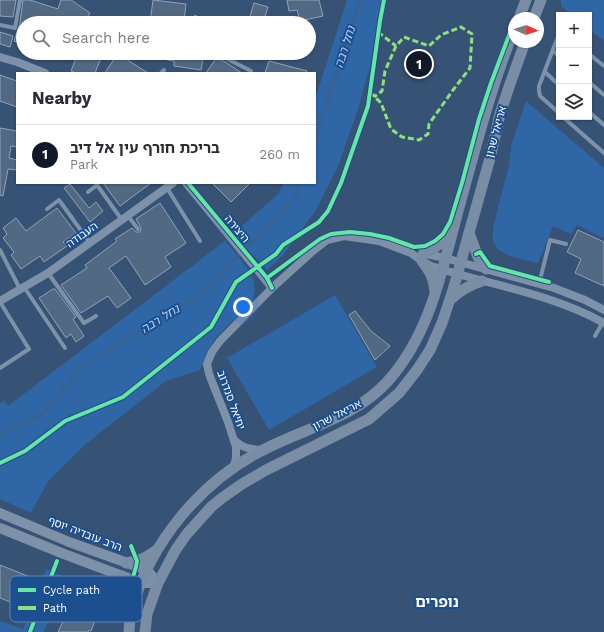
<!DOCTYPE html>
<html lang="en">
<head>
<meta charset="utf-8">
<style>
  body { margin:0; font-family:"Work Sans","Noto Sans Hebrew",sans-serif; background:#f2f2f3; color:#2b2b33 }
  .controls { position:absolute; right:12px; top:12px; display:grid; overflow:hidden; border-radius:0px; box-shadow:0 1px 3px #0004 }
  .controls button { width:36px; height:36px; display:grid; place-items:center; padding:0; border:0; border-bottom:1px solid #e1e1e2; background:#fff; color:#2b2b33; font:20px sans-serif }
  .compass { position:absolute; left:508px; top:12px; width:36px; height:36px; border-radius:50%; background:#fff; box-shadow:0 1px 3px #0004; rotate:93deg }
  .you { position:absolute; left:243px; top:307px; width:14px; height:14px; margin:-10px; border:3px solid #fff; border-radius:50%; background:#1a73e8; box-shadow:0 0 0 6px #1a73e833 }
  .badge { display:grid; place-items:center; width:26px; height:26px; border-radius:50%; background:#111827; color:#fff; font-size:13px; font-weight:700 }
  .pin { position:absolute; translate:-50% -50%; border:2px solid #fff; box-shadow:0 1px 4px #0006 }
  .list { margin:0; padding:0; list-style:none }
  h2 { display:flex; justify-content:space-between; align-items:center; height:52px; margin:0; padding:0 16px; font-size:17px }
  h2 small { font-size:13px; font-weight:400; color:#7c7c81 }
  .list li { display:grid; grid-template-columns:26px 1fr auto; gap:12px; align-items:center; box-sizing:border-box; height:60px; padding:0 16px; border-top:1px solid #e1e1e2 }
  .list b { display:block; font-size:15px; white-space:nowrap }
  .list p { margin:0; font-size:13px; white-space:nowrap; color:#7c7c81 }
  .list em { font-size:13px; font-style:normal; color:#7c7c81 }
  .icon { flex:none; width:22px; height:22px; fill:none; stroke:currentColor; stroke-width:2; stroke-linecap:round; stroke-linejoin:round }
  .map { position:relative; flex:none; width:604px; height:632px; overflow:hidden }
  .search { position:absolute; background:#fff; box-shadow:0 1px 3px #0004; left:16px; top:16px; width:300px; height:44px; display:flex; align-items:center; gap:10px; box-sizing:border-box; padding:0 14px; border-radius:22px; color:#7c7c81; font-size:15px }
  .panel { position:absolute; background:#fff; box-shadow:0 1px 3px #0004; left:16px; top:72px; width:300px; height:112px; border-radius:0px }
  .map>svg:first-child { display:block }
</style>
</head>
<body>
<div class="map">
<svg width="604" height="632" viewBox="0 0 604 632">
  <rect width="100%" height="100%" fill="#365274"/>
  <g fill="#2f66a5">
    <polygon points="347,0 388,0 359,106 339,164 316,210 283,255 267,270 233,234 278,194 284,183 315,183 315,99"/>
    <polygon points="561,0 604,0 604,41 589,29 589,15 572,15 561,6"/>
    <path d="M526 101 604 168V236L603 238 577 225 571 234 553 226 538 263C526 260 500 256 494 244 492 238 493 233 493 227L509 165 511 146Z"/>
    <path d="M225 240C230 247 236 253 241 260 252 274 259 283 252 301L215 339 209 349 200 370 166 381 87 443 48 481 31 513 0 499V403L4 400 8 406 217 247Z"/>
    <polygon points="335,295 377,367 269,430 227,358"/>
    <polygon points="46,569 65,577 44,632 0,632 0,621 23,629"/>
  </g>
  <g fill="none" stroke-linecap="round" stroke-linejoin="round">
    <g stroke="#3b618d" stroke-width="2.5">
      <polyline points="315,139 361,0"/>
      <polyline points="0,434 42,414 82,367 202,293 296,197 300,183"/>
    </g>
  </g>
  <g fill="#526984" stroke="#92a2b6">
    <polygon points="0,0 16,0 13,17 0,16"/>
    <polygon points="23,0 30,0 58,9 61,0 71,0 90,13 85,23 23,23 23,44 14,41 20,23"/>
    <polygon points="153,0 186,4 184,21 196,15 200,23 150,23"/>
    <polygon points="287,0 319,0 323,16 300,21 297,10 289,11"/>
    <polygon points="254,3 268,7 263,23 248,23"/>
    <polygon points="0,32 13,36 10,47 0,44"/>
    <polygon points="78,53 103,53 95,73 76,73 71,71"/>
    <polygon points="118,53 129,61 148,73 105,73"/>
    <polygon points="168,53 204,53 201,70 174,66 174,61 167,60"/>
    <polygon points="217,57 225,62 242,73 206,73"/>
    <polygon points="269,61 307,71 306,73 265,73"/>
    <polygon points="0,75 17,81 17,107 0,101"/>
    <polygon points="0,128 17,131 17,147 11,146 9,158 17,160 17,170 8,169 3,196 0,195"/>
    <polygon points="103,183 151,183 120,206"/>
    <polygon points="212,183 250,183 231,202"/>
    <polygon points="70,184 89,208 96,202 103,211 90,222 64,188"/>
    <polygon points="160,203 186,243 165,257 171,267 145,285 126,256 109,268 131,298 117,308 108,296 81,313 61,285 87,268 85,265 117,241 115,239 132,228 136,232 140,232 141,228 136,219"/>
    <polygon points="57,208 76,233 63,242 67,246 44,262 40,256 21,269 11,255 14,252 3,238 7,234 3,228 16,218 26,231"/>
    <polygon points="578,230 604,242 604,286 575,273 581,259 567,252"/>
    <polygon points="53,289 55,289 76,317 73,319 84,336 76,342 71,334 66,338 39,298"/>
    <polygon points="355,311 371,331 390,346 375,360 349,315"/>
    <polygon points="0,565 40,581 37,588 35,588 34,589 24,585 16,604 0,598"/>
    <polygon points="72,603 79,606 78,608 97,616 91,631 89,630 88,632 58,632 65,617 67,617"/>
  </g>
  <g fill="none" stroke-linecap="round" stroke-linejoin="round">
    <g stroke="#7d92a8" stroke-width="4">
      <polyline points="0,25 15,28 20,0"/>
      <polyline points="559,37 557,39 539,86 539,91 540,96 559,113"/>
      <polyline points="553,51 559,56"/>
      <polyline points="216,53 251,71 251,73"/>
      <polyline points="589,54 604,66"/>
      <polyline points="545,72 559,85"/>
      <polyline points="161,73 164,70"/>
      <polyline points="589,82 604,95"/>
      <polyline points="589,112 604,125"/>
      <polyline points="563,117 604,153"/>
      <polyline points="167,188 200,241"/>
      <polyline points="88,192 97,185 122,220"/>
      <polyline points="47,209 59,200 90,243"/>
      <polyline points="128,216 138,229"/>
      <polyline points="0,250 20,289"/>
      <polyline points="48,273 84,323 96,316"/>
      <polyline points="539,284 550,240 566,244"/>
      <polyline points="24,287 65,348"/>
      <polyline points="0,302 29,349 0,368"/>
      <polyline points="595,336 603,322"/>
    </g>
    <g stroke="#7d92a8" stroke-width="8">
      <polyline points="0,57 17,62 45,73"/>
      <polyline points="186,183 272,288"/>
      <polyline points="422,253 445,258 554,288 585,300 604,310"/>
      <polyline points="0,301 48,273 173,183"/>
      <path d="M234 440C244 449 250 449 263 450"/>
      <path d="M234 466 236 458V447L228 422 209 374 207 364 212 352 220 341 272 288 314 250 327 240 344 236 379 241 411 253 422 261 431 266C489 285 550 293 604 323"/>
    </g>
    <g stroke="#7d92a8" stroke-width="10">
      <polyline points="0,513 69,542 147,570 158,583"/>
      <polyline points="0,528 64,554 141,583 158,583"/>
    </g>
    <g stroke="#798da4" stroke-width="11">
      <polyline points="519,18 526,0"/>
      <polyline points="534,18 541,0"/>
      <polyline points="469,233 478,257 486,269"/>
      <path d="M424 253C437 247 442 243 451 232"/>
      <path d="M422 261C431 273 433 277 435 291"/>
      <path d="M451 299C461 290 469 285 482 281"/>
      <path d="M126 563C139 561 146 558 157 550"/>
      <path d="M122 576C130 586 133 590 134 602"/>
      <path d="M129 632C129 625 130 617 132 609 150 543 201 481 263 450 305 428 355 418 388 381 430 334 442 271 458 211 475 150 490 89 514 30"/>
      <polyline points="145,632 147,614 158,583 175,551 186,535 211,507 222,498 242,484 266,470 369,419 399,393 417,370 430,350 442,323 453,290 490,158 500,114 510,84 525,42"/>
    </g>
    <g stroke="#8de07e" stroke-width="3" stroke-dasharray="6 3" stroke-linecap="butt">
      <polyline points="378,32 396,46"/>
      <polyline points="370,92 381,103 391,129 402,137 419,140 428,134 429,124 453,90 470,68 472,34 461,27 441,35 429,46 404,37 396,46 385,71 382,91 374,97"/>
    </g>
    <defs>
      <g id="cycleway">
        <polyline points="188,183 267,278 272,288"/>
        <polyline points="476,254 480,252 490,266 549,282"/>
        <polyline points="267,278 320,239 331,234 350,232 370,234 389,238 414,247 425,246 435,241 443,234 450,222 462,183 479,119 491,83 514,22"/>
        <polyline points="0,463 25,451 65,421 123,397 211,327 236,282 276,254 283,245 319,222 328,211 341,183 368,106 380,21 384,0"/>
        <polyline points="105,592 119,584 124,591 130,587 136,567 137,561 131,546"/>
        <polyline points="30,632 57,561"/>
      </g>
    </defs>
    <use href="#cycleway" stroke="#1b4f8f" stroke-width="6"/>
    <use href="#cycleway" stroke="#66e7a1" stroke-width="4"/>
  </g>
  <g text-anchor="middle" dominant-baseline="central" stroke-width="4" stroke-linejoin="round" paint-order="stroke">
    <g font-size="11" fill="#fff" stroke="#1b4f8f">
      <text transform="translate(496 132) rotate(-75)">אריאל שרון</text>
      <text transform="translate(237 229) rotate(50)">היצירה</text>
      <text transform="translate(82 235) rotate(-35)">העבודה</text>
      <text transform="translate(231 400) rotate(70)">יחיאל סנדרוב</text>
      <text transform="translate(337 415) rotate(-27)">אריאל שרון</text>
      <text transform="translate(85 534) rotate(21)">הרב עובדיה יוסף</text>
    </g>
    <g font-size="12" font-style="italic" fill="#b5d3f5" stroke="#1b4f8f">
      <text transform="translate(345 47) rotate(-72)">נחל רבה</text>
      <text transform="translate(160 319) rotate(-32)">נחל רבה</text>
    </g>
    <g font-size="15" font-weight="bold" fill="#fff" stroke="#1b4f8f">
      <text x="437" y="602">נופרים</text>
    </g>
  </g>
  <rect x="10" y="576" width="132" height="46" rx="6" fill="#1b4f8f" stroke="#5f84b1" stroke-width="1"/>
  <rect x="18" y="588" width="18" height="4" fill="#66e7a1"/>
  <rect x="18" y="606" width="18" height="4" fill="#8de07e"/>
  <g font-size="11" fill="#fff">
    <text x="43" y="594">Cycle path</text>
    <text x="43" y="612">Path</text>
  </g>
</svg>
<div class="controls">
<button>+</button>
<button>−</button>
<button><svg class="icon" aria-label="layers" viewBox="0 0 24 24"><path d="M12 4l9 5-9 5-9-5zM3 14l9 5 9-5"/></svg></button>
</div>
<svg class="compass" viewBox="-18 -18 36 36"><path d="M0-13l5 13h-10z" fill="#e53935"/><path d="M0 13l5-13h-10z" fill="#7c7c81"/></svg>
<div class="you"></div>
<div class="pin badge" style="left:419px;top:64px">1</div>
<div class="search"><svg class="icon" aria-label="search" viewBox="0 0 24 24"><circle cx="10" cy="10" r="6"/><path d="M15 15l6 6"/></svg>Search here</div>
<section class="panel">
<h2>Nearby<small></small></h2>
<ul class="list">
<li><span class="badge">1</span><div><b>בריכת חורף עין אל דיב</b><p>Park</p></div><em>260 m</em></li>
</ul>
</section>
</div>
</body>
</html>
